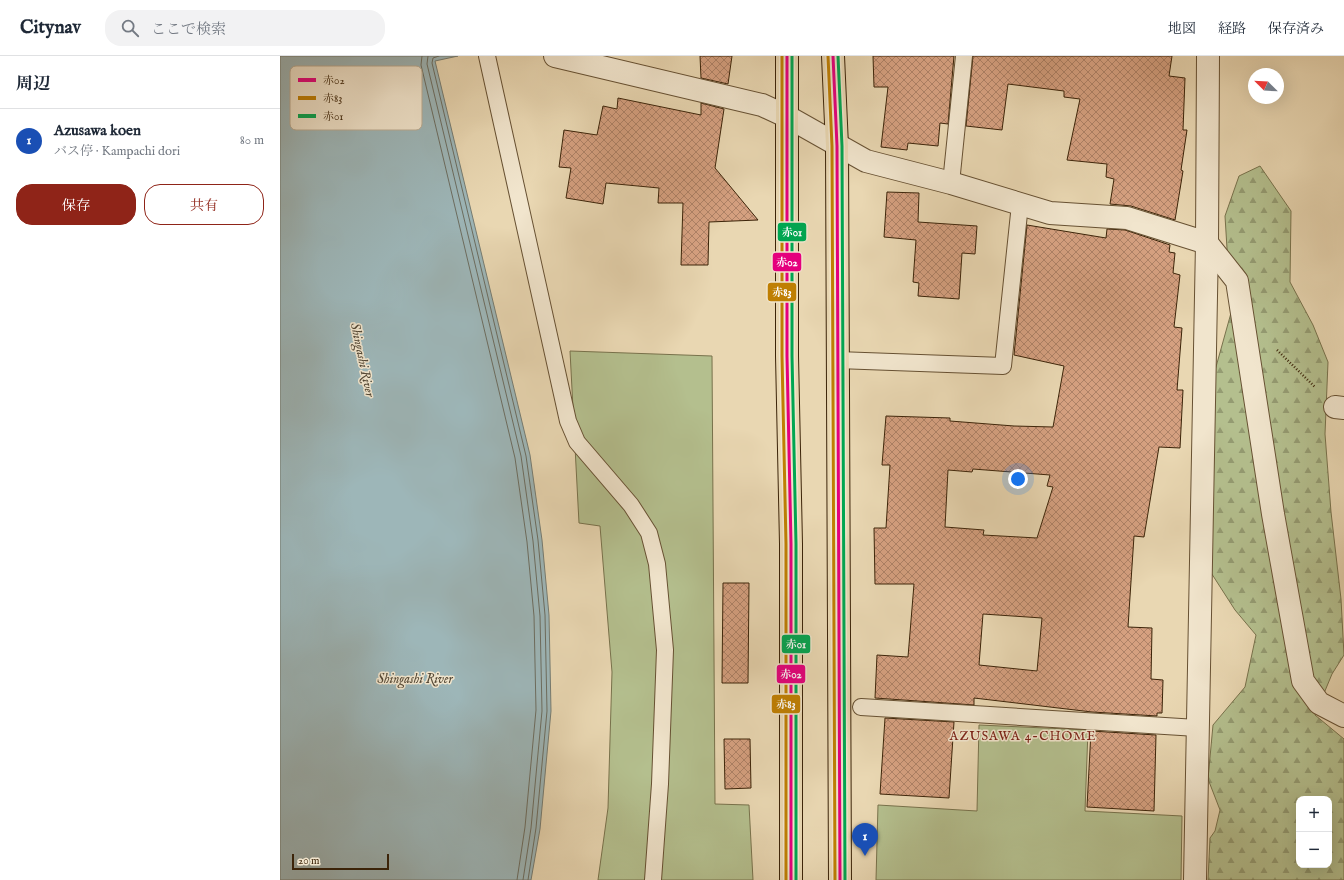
<!DOCTYPE html>
<html lang="ja">
<head>
<meta charset="utf-8">
<style>
  body { margin:0; font-family:"IM FELL English","Noto Serif JP",serif; background:#f2f2f3; color:#1f2937 }
  .controls { position:absolute; right:12px; bottom:12px; display:grid; overflow:hidden; border-radius:8px; box-shadow:0 4px 16px #0002 }
  .controls button { width:36px; height:36px; display:grid; place-items:center; padding:0; border:0; border-bottom:1px solid #e0e1e3; background:#fff; color:#1f2937; font:20px sans-serif }
  .compass { position:absolute; left:968px; top:12px; width:36px; height:36px; border-radius:50%; background:#fff; box-shadow:0 4px 16px #0002; rotate:294deg }
  .scale { position:absolute; left:12px; bottom:10px; width:97px; box-sizing:border-box; padding-left:4px; border:2px solid #3c2409; border-top:0; font-size:11px; line-height:14px; white-space:nowrap; color:#3c2409; -webkit-text-stroke:3px #f1e5cd; paint-order:stroke }
  .you { position:absolute; left:738px; top:423px; width:14px; height:14px; margin:-10px; border:3px solid #fff; border-radius:50%; background:#1a73e8; box-shadow:0 0 0 6px #1a73e833 }
  .badge { display:grid; place-items:center; width:26px; height:26px; border-radius:50%; background:#8f2418; color:#fff; font-size:13px; font-weight:700 }
  .pin { position:absolute; translate:-50% -33px; filter:drop-shadow(0 1px 2px #0008) }
  .pin::after { content:''; position:absolute; top:21px; width:14px; height:12px; background:inherit; clip-path:polygon(0 0,100% 0,50% 100%) }
  .list { margin:0; padding:0; list-style:none }
  h2 { display:flex; justify-content:space-between; align-items:center; height:52px; margin:0; padding:0 16px; font-size:17px }
  h2 small { font-size:13px; font-weight:400; color:#747a83 }
  .list li { display:grid; grid-template-columns:26px 1fr auto; gap:12px; align-items:center; box-sizing:border-box; height:64px; padding:0 16px; border-top:1px solid #e0e1e3 }
  .list b { display:block; font-size:15px; white-space:nowrap }
  .list p { margin:0; font-size:13px; white-space:nowrap; color:#747a83 }
  .list em { font-size:13px; font-style:normal; color:#747a83 }
  .actions { display:flex; gap:8px; padding:12px 16px }
  .actions a { flex:1; padding:9px 0; border:1px solid #8f2418; border-radius:16px; text-align:center; font-size:14px; color:#8f2418 }
  .actions .main { background:#8f2418; color:#fff }
  .icon { flex:none; width:22px; height:22px; fill:none; stroke:currentColor; stroke-width:2; stroke-linecap:round; stroke-linejoin:round }
  .map { position:relative; flex:none; width:1064px; height:824px; overflow:hidden }
  header { display:flex; align-items:center; gap:24px; box-sizing:border-box; height:56px; padding:0 20px; background:#fff; border-bottom:1px solid #e0e1e3 }
  header strong { font-size:19px }
  nav { display:flex; gap:22px; margin-inline-start:auto; font-size:14px }
  .search { width:280px; height:36px; background:#f2f2f3; display:flex; align-items:center; gap:10px; box-sizing:border-box; padding:0 14px; border-radius:16px; color:#747a83; font-size:15px }
  main { display:flex }
  aside { flex:1; background:#fff }
  .map>svg:first-child { display:block }
</style>
</head>
<body>
<header>
<strong>Citynav</strong>
<div class="search"><svg class="icon" aria-label="search" viewBox="0 0 24 24"><circle cx="10" cy="10" r="6"/><path d="M15 15l6 6"/></svg>ここで検索</div>
<nav><a>地図</a><a>経路</a><a>保存済み</a></nav>
</header>
<main>
<aside>
<h2>周辺<small></small></h2>
<ul class="list">
<li><span class="badge" style="background:#1a4fb4">1</span><div><b>Azusawa koen</b><p>バス停 · Kampachi dori</p></div><em>80 m</em></li>
</ul>
<div class="actions"><a class="main">保存</a><a>共有</a></div>
</aside>
<div class="map">
<svg width="1064" height="824" viewBox="0 0 1064 824">
  <defs>
    <pattern id="forest-firs" width="22" height="20" patternUnits="userSpaceOnUse"><rect width="22" height="20" fill="#b4bf8e"/><path d="M5 1l3.5 6h-7zM16 11l3.5 6h-7z" fill="#949b72"/></pattern>
    <pattern id="building-cross-hatch" width="8" height="8" patternUnits="userSpaceOnUse"><rect width="8" height="8" fill="#d5a080"/><path d="M0 0l8 8M0 8l8-8" fill="none" stroke="#ae8267"/></pattern>
  </defs>
  <rect width="100%" height="100%" fill="#e9d7b2"/>
  <filter id="stains"><feTurbulence type="fractalNoise" baseFrequency=".005" numOctaves="4"/><feColorMatrix values="0 0 0 0 .2 0 0 0 0 .09 0 0 0 0 .02 0 0 0 .5 -.17"/></filter>
  <radialGradient id="worn" r=".72"><stop offset=".6" stop-color="#630" stop-opacity="0"/><stop offset="1" stop-color="#630" stop-opacity=".3"/></radialGradient>
  <path fill="url(#forest-firs)" stroke="#78724c" fill-rule="evenodd" d="M980 110 1011 155 1010 226 1033 269 1048 306 1045 378 1051 456 1061 543 1064 599 1052 618 1035 659 1064 683V824H928L930 782 935 775 940 754 928 723 933 669 965 631 976 579 955 554 928 512 934 318 951 257 945 160 959 120ZM1019 743H1049V809H1019Z"/>
  <g fill="#b4bf8e" stroke="#78724c">
    <polygon points="290,295 432,300 435,748 469,749 473,824 318,824 328,752 332,616 320,470 299,467"/>
    <polygon points="699,669 808,674 805,755 902,760 901,824 596,824 598,749 697,755"/>
  </g>
  <polygon fill="#9db6b8" stroke="#767c72" points="0,0 178,0 155,5 250,399 262,484 269,559 271,655 260,773 251,824 0,824"/>
  <g fill="none" stroke-linecap="round" stroke-linejoin="round">
    <g stroke="#6c6d60" stroke-width="1">
      <polyline points="142,0 141,9 235,402 247,486 254,560 256,654 245,771 237,824"/>
      <polyline points="148,0 147,8 241,400 253,485 260,560 262,655 251,772 243,824"/>
      <polyline points="159,0 153,2 152,7 246,400 258,484 265,559 267,655 256,772 248,824"/>
    </g>
  </g>
  <g fill="url(#building-cross-hatch)" stroke="#3c2409" fill-rule="evenodd">
    <polygon points="420,0 452,0 448,28 421,22"/>
    <polygon points="593,0 674,0 668,68 660,67 658,90 628,87 627,94 601,91 608,31 594,31"/>
    <polygon points="693,0 892,0 889,20 905,22 903,74 907,74 901,114 903,115 895,164 851,150 830,148 834,123 826,121 827,108 787,104 800,43 784,41 784,35 728,28 722,74 686,70"/>
    <polygon points="338,42 421,59 421,47 444,53 435,112 478,164 429,166 428,209 401,209 403,147 378,147 379,132 326,127 323,148 286,142 291,112 279,111 284,74 317,79 323,50 337,53"/>
    <polygon points="607,136 639,137 638,166 697,170 695,198 682,197 679,243 638,240 639,227 633,226 636,184 604,181"/>
    <path d="M747 169 826 182 827 173 845 174 890 189 889 196 895 197 893 217 900 219 894 271 902 272 897 334H903L900 392 879 391 864 481 854 480 848 571 872 572 871 623 883 624 882 657H877V660L812 656 694 642V649L595 642 597 599 628 601 634 528H595L594 472H606L610 409H602L606 360 670 362V365L734 370 773 371 784 310 734 299ZM693 413 770 419 767 430 773 431 757 482 703 479 704 474 665 471 668 414 692 416ZM703 558 762 562 757 615 699 609Z"/>
    <polygon points="443,527 469,527 468,627 442,627"/>
    <polygon points="605,662 674,666 669,742 600,738"/>
    <polygon points="811,675 876,679 874,755 807,751"/>
    <polygon points="444,683 470,683 471,732 445,733"/>
  </g>
  <g fill="none" stroke-linecap="round" stroke-linejoin="round">
    <defs>
      <g id="service">
        <polyline points="207,0 288,365 297,386 351,449 369,477 377,508 385,594 380,728 373,824"/>
        <polyline points="671,127 684,0"/>
        <polyline points="557,304 723,310 740,148"/>
        <polyline points="581,651 917,672"/>
      </g>
      <g id="minor">
        <polyline points="275,0 482,49 508,61 586,105 671,127 770,157 847,162 927,187 957,225 993,458 1023,625 1039,647 1064,660"/>
        <polyline points="1055,351 1064,352"/>
        <polyline points="915,824 927,187 928,0"/>
      </g>
      <g id="primary">
        <polyline points="507,0 507,300 511,488 511,824"/>
        <polyline points="553,0 557,90 560,824"/>
      </g>
    </defs>
    <use href="#service" stroke="#675133" stroke-width="18"/>
    <use href="#minor" stroke="#675133" stroke-width="24"/>
    <use href="#primary" stroke="#3c2409" stroke-width="24"/>
    <polyline stroke="#3c2409" stroke-width="2.5" stroke-dasharray="1 2" stroke-linecap="butt" points="997,294 1035,331"/>
    <use href="#service" stroke="#f1e5cd" stroke-width="16"/>
    <use href="#minor" stroke="#f1e5cd" stroke-width="22"/>
    <use href="#primary" stroke="#e9d7b2" stroke-width="22"/>
    <defs>
      <g id="bus-1">
        <polyline points="507,0 507,300 511,488 511,824"/>
        <polyline points="553,0 557,90 560,824"/>
      </g>
      <g id="bus-2">
        <polyline points="502,0 502,300 506,488 506,824"/>
        <polyline points="548,0 552,90 555,824"/>
      </g>
      <g id="bus-3">
        <polyline points="512,0 512,300 516,488 516,824"/>
        <polyline points="558,0 562,90 565,824"/>
      </g>
    </defs>
    <use href="#bus-1" stroke="#f1e5cd" stroke-width="6"/>
    <use href="#bus-2" stroke="#f1e5cd" stroke-width="6"/>
    <use href="#bus-3" stroke="#f1e5cd" stroke-width="6"/>
    <use href="#bus-1" stroke="#e5007d" stroke-width="3"/>
    <use href="#bus-2" stroke="#bf7f03" stroke-width="3"/>
    <use href="#bus-3" stroke="#00a651" stroke-width="3"/>
  </g>
  <g text-anchor="middle" dominant-baseline="central" stroke-width="3" stroke-linejoin="round" paint-order="stroke">
    <g font-size="13" font-style="italic" fill="#544835" stroke="#f1e5cd">
      <text transform="translate(82 304) rotate(78)">Shingashi River</text>
      <text x="135" y="623">Shingashi River</text>
    </g>
    <g font-size="13" letter-spacing="1" fill="#7a1f14" stroke="#f1e5cd">
      <text x="743" y="680">AZUSAWA 4-CHOME</text>
    </g>
  </g>
  <rect x="10" y="10" width="132" height="64" rx="6" fill="#f1e5cd" stroke="#bbab92" stroke-width="1"/>
  <rect x="18" y="22" width="18" height="4" fill="#e5007d"/>
  <rect x="18" y="40" width="18" height="4" fill="#bf7f03"/>
  <rect x="18" y="58" width="18" height="4" fill="#00a651"/>
  <g font-size="11" fill="#3c2409">
    <text x="43" y="28">赤02</text>
    <text x="43" y="46">赤83</text>
    <text x="43" y="64">赤01</text>
  </g>
  <g stroke="#f1e5cd" stroke-width="1.5">
    <rect x="497" y="166" width="30" height="20" rx="4" fill="#00a651"/>
    <rect x="492" y="196" width="30" height="20" rx="4" fill="#e5007d"/>
    <rect x="487" y="226" width="30" height="20" rx="4" fill="#bf7f03"/>
    <rect x="501" y="578" width="30" height="20" rx="4" fill="#00a651"/>
    <rect x="496" y="608" width="30" height="20" rx="4" fill="#e5007d"/>
    <rect x="491" y="638" width="30" height="20" rx="4" fill="#bf7f03"/>
  </g>
  <g font-size="11" text-anchor="middle" font-weight="bold" fill="#fff">
    <text x="512" y="180">赤01</text>
    <text x="507" y="210">赤02</text>
    <text x="502" y="240">赤83</text>
    <text x="516" y="592">赤01</text>
    <text x="511" y="622">赤02</text>
    <text x="506" y="652">赤83</text>
  </g>
  <rect width="100%" height="100%" filter="url(#stains)"/>
  <rect width="100%" height="100%" fill="url(#worn)"/>
</svg>
<div class="controls">
<button>+</button>
<button>−</button>
</div>
<svg class="compass" viewBox="-18 -18 36 36"><path d="M0-13l5 13h-10z" fill="#e53935"/><path d="M0 13l5-13h-10z" fill="#747a83"/></svg>
<div class="scale">20 m</div>
<div class="you"></div>
<div class="pin badge" style="left:585px;top:800px;background:#1a4fb4">1</div>
</div>
</main>
</body>
</html>
